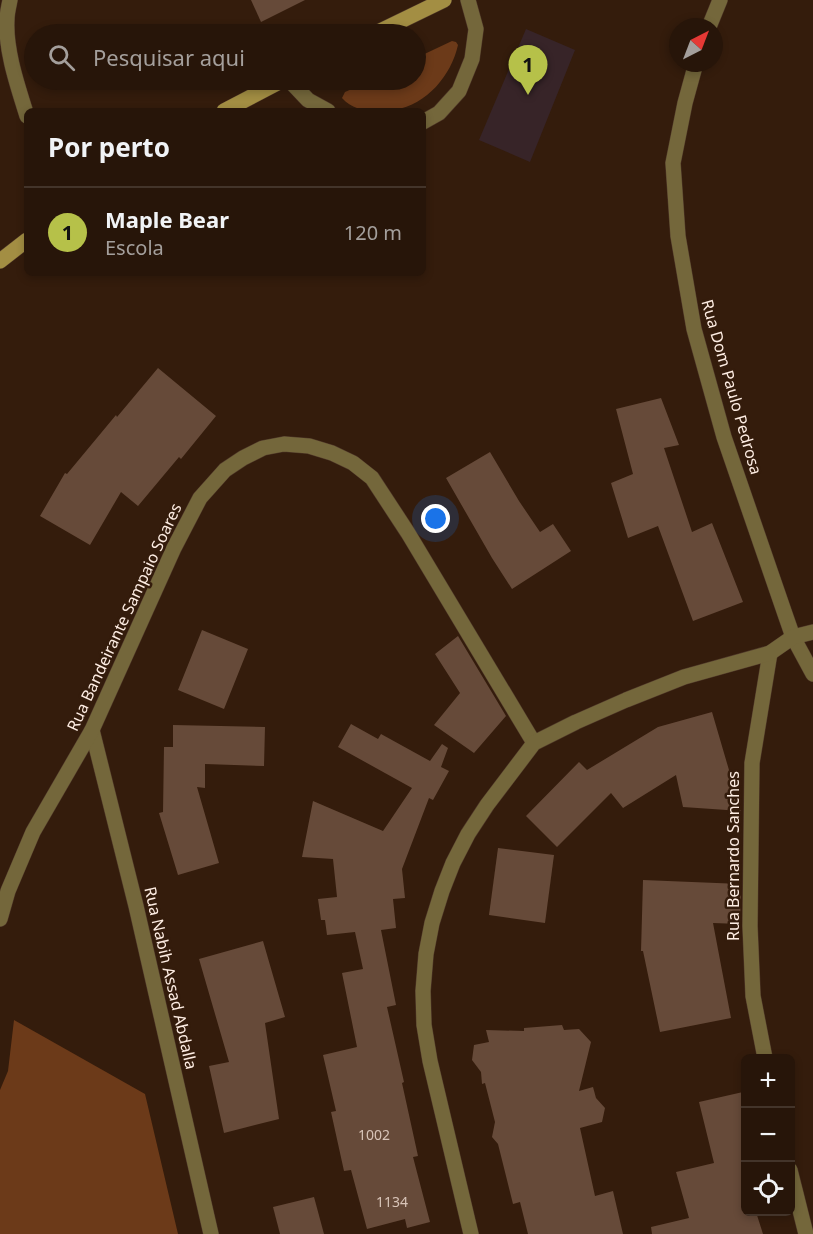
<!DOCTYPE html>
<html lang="pt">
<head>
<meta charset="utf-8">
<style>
  body { margin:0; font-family:"Noto Sans",sans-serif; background:#2f1e12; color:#f1f3f6 }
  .controls { position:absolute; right:18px; bottom:18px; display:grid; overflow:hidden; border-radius:9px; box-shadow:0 3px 9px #0003 }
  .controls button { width:54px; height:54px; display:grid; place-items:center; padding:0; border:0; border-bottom:2px solid #43342a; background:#271509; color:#f1f3f6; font:30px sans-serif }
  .compass { position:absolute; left:669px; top:18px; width:54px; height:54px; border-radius:50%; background:#271509; box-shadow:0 3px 9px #0003; rotate:42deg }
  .you { position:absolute; left:436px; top:519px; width:21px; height:21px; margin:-15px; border:4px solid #fff; border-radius:50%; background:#1a73e8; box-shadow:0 0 0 9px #1a73e833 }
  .badge { display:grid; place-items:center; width:39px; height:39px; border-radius:50%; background:#b6c149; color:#111; font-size:20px; font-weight:700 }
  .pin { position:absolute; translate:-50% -50px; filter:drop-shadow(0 2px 3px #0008) }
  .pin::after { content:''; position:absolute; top:32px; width:21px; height:18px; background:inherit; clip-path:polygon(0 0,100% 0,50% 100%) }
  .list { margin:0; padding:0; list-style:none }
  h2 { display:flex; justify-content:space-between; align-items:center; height:78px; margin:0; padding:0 24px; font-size:26px }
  h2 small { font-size:20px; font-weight:400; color:#a49f9c }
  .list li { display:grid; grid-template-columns:39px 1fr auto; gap:18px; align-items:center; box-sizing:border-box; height:90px; padding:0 24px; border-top:2px solid #43342a }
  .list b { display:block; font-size:22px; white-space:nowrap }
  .list p { margin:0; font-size:20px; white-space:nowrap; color:#a49f9c }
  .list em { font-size:20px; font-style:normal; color:#a49f9c }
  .icon { flex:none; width:33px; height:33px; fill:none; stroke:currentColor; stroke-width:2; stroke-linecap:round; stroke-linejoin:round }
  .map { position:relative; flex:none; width:813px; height:1234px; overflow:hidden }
  .search { position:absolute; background:#271509; box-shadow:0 3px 9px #0003; left:24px; top:24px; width:402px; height:66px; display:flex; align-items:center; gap:15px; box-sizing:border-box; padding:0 21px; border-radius:33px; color:#a49f9c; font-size:22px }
  .panel { position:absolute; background:#271509; box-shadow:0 3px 9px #0003; left:24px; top:108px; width:402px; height:168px; border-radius:9px }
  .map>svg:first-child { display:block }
</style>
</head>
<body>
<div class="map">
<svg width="813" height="1234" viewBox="0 0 813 1234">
  <rect width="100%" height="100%" fill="#341c0c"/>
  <polygon fill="#372428" points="526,29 575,50 530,162 479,140"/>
  <g fill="#6c3a19">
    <path d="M452 41 456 42 458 45C451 76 427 104 395 110 389 112 383 111 376 111 363 111 351 108 342 98L345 92 372 80H416V58Z"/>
    <polygon points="14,1020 145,1094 178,1234 0,1234 0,1090 8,1071"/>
  </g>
  <g fill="#664a39">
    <polygon points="251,0 305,0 261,22"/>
    <polygon points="158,368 216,416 181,459 179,457 138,506 121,492 90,545 40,516 65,473 67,474 116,415 117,417"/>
    <polygon points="661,398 679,445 664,448 692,532 712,523 743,602 693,621 658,526 628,538 611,483 633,474 616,409"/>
    <polygon points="490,452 519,501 540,532 553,524 571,551 512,589 492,558 446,478"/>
    <polygon points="202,630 248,649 224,709 178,690"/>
    <polygon points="458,636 506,716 474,753 434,725 460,693 435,654"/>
    <polygon points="712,712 741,811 683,807 676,775 623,808 611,793 557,847 526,816 579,762 587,770 658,727"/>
    <polygon points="351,724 378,739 381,734 430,761 442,744 448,748 441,767 449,771 433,800 429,798 402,869 405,898 393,899 396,928 381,930 396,1005 387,1007 404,1082 402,1083 418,1156 413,1157 430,1222 407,1228 405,1219 367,1229 351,1170 344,1171 331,1112 336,1111 323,1055 357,1047 342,973 363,969 355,932 327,935 325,920 321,920 318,899 337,897 333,859 302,857 313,801 383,831 412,788 338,747"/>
    <polygon points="173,725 265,727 264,766 205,764 205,788 197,787 219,863 178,875 159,813 163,812 164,747 173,747"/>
    <polygon points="498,848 554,855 545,923 489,915"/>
    <polygon points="643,880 741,884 740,924 713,923 731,1018 660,1032 643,951 641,951"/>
    <polygon points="263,941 285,1017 265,1023 279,1119 224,1133 209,1066 229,1062 199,959"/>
    <polygon points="562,1025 564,1030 579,1029 591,1042 579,1091 593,1087 596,1098 605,1108 602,1122 580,1128 595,1196 613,1191 623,1234 528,1234 520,1202 513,1204 498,1144 492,1137 495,1122 485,1083 482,1084 481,1072 472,1060 474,1045 489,1042 486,1030 524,1031 524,1028"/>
    <polygon points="743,1092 746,1102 746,1212 756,1212 763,1234 652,1234 651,1227 689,1218 676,1172 714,1163 699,1102"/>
    <polygon points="314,1197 324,1234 280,1234 273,1207"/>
  </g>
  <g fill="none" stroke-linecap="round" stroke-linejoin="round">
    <defs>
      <g id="street">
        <path d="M10 0C9 6 7 13 7 19 5 50 18 87 27 116"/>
        <polyline points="709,27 720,0"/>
        <polyline points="696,63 685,103 673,163 678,236 694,329 724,437 785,614 793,637 813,674"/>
        <polyline points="289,80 308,100 328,111"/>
        <polyline points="423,122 439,113 459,91 472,59 476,29 468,0"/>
        <polyline points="92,730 136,906 211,1234"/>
        <polyline points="0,919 8,891 33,832 92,730 174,548 200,498 225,470 243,458 263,448 284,444 309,446 332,453 353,463 372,478 408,533 534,743"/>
        <polyline points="765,1058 753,996 750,926 752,763 770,653"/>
        <polyline points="790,1170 806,1234"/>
        <polyline points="471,1234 430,1061 424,1025 423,991 426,954 432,923 442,891 453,863 468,834 487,805 534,743 576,722 626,700 684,677 770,653 793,637 813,632"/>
      </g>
      <g id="secondary">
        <polyline points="374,34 444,0"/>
        <polyline points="224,111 283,80"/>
        <polyline points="0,261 27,240"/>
      </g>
    </defs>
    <use href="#street" stroke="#50392a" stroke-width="16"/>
    <use href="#secondary" stroke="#50392a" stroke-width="16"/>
    <use href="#street" stroke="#74673b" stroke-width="15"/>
    <use href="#secondary" stroke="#a38e43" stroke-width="15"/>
  </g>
  <g text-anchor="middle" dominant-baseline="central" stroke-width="5" stroke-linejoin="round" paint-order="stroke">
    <g font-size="14" fill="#d8c4b8">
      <text x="374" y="1134">1002</text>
      <text x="392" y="1201">1134</text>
    </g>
    <g font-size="16" fill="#feede3" stroke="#341c0c">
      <text transform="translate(732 387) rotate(74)">Rua Dom Paulo Pedrosa</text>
      <text transform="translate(124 617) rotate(-65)">Rua Bandeirante Sampaio Soares</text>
      <text transform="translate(733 856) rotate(-90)">Rua Bernardo Sanches</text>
      <text transform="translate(171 978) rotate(77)">Rua Nabih Assad Abdalla</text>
    </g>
  </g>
</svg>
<div class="controls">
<button>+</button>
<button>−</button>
<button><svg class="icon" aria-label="locate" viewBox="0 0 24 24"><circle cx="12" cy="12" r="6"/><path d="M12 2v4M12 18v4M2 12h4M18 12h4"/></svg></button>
</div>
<svg class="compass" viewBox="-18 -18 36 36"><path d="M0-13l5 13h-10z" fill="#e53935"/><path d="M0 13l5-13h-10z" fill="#a49f9c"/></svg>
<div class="you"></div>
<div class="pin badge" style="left:528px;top:95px">1</div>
<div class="search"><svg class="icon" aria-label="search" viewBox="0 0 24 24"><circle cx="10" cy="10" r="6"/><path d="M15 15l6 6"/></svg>Pesquisar aqui</div>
<section class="panel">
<h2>Por perto<small></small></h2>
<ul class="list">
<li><span class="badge">1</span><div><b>Maple Bear</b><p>Escola</p></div><em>120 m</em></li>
</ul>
</section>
</div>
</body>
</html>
